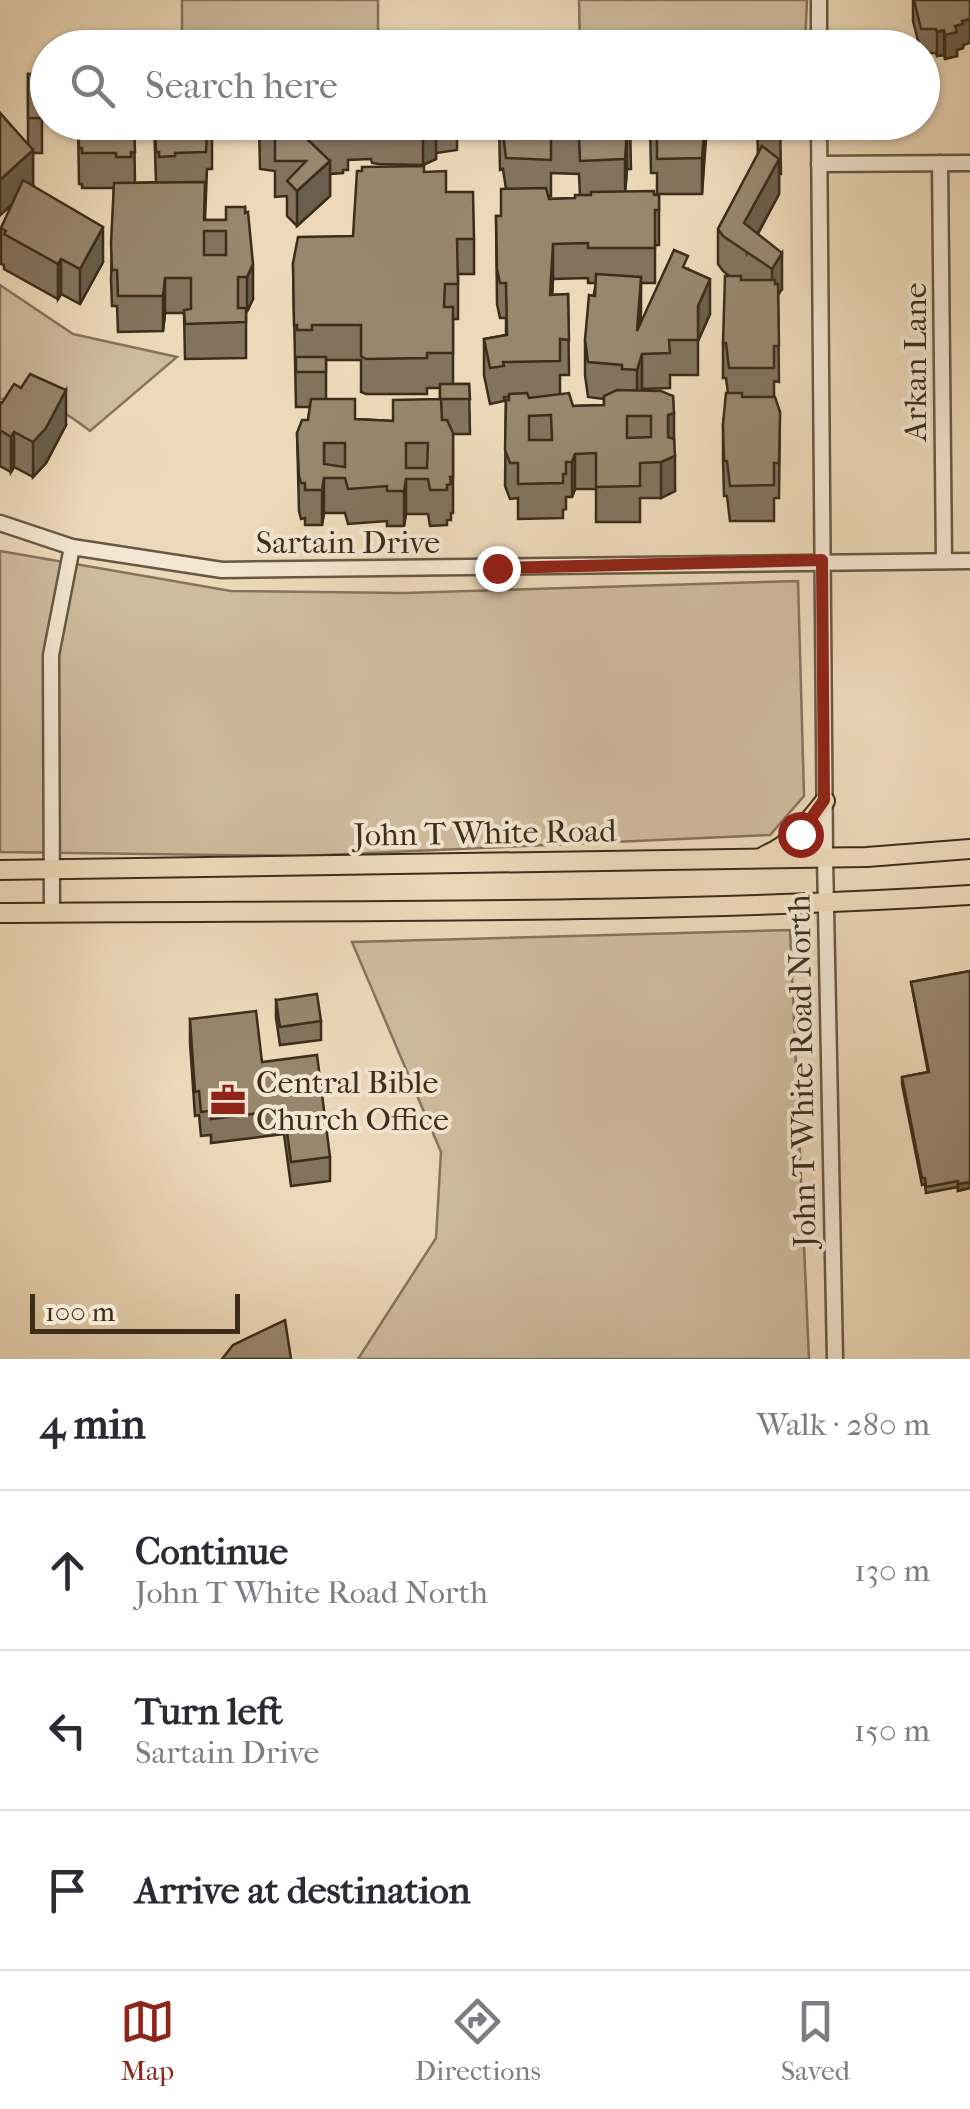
<!DOCTYPE html>
<html lang="en">
<head>
<meta charset="utf-8">
<style>
  body { margin:0; font-family:"IM FELL French Canon",serif; background:#f2f2f3; color:#2b2b33 }
  .scale { position:absolute; left:30px; bottom:25px; width:210px; box-sizing:border-box; padding-left:10px; border:5px solid #3c2d1b; border-top:0; font-size:28px; line-height:35px; white-space:nowrap; color:#3c2d1b; -webkit-text-stroke:8px #f3e6d2; paint-order:stroke }
  .stop { position:absolute; width:30px; height:30px; margin:-22px; border:8px solid #8f2418; border-radius:50%; background:#fff }
  .stop.end { background:#8f2418; border-color:#fff; box-shadow:0 2px 10px #0008 }
  .list { margin:0; padding:0; list-style:none }
  h2 { display:flex; justify-content:space-between; align-items:center; height:130px; margin:0; padding:0 40px; font-size:42px }
  h2 small { font-size:32px; font-weight:400; color:#7c7c81 }
  .list li { display:grid; grid-template-columns:65px 1fr auto; gap:30px; align-items:center; box-sizing:border-box; height:160px; padding:0 40px; border-top:2px solid #e1e1e2 }
  .list b { display:block; font-size:38px; white-space:nowrap }
  .list p { margin:0; font-size:32px; white-space:nowrap; color:#7c7c81 }
  .list em { font-size:32px; font-style:normal; color:#7c7c81 }
  .icon { flex:none; width:55px; height:55px; fill:none; stroke:currentColor; stroke-width:2; stroke-linecap:round; stroke-linejoin:round }
  .map { position:relative; flex:none; width:970px; height:1359px; overflow:hidden }
  .search { position:absolute; background:#fff; box-shadow:0 2px 8px #0004; left:30px; right:30px; top:30px; height:110px; display:flex; align-items:center; gap:25px; box-sizing:border-box; padding:0 35px; border-radius:55px; color:#7c7c81; font-size:38px }
  .sheet { height:610px; background:#fff }
  nav { display:flex; justify-content:space-around; align-items:center; box-sizing:border-box; height:140px; border-top:2px solid #e1e1e2; background:#fff; font-size:28px; color:#7c7c81 }
  nav a { display:grid; justify-items:center; gap:5px }
  nav .on { color:#8f2418 }
  .map>svg:first-child { display:block }
</style>
</head>
<body>
<div class="map">
<svg width="970" height="1359" viewBox="0 0 970 1359">
  <rect width="100%" height="100%" fill="#edd9b9"/>
  <filter id="stains"><feTurbulence type="fractalNoise" baseFrequency=".002" numOctaves="4"/><feColorMatrix values="0 0 0 0 .2 0 0 0 0 .09 0 0 0 0 .02 0 0 0 .5 -.17"/></filter>
  <radialGradient id="worn" r=".72"><stop offset=".6" stop-color="#630" stop-opacity="0"/><stop offset="1" stop-color="#630" stop-opacity=".3"/></radialGradient>
  <g fill="#cfbc9e" stroke="#86745c" stroke-width="2.5">
    <rect x="182" y="0" width="196" height="47"/>
    <polygon points="579,0 807,0 805,47 580,47"/>
    <path d="M0 285 73 334 177 357 90 431C58 406 42 398 0 399Z"/>
    <polygon points="0,551 231,591 404,593 798,581 804,796 770,835 302,856 0,852"/>
    <polygon points="790,930 809,1359 358,1359 436,1238 441,1152 352,942"/>
  </g>
  <g fill="none" stroke-linecap="round" stroke-linejoin="round">
    <defs>
      <g id="minor">
        <polyline points="819,48 819,0"/>
        <polyline points="819,122 825,858 835,1359"/>
        <polyline points="940,163 944,561"/>
        <polyline points="819,164 970,163"/>
        <polyline points="0,523 72,547 222,570 970,561"/>
        <polyline points="52,913 51,655 72,547"/>
      </g>
      <g id="major">
        <path d="M764 856C792 844 806 825 825 801"/>
        <polyline points="0,870 867,857 970,849"/>
        <path d="M0 913C323 910 647 915 970 895"/>
      </g>
    </defs>
    <use href="#minor" stroke="#685842" stroke-width="19"/>
    <use href="#major" stroke="#3c2d1b" stroke-width="22"/>
    <use href="#minor" stroke="#f3e6d2" stroke-width="14"/>
    <use href="#major" stroke="#edd9b9" stroke-width="18"/>
  </g>
  <g fill="#83735e" stroke="#3c2d1b" stroke-width="2.5" fill-rule="evenodd">
    <polygon points="913,0 970,0 963,48 957,50 957,56 945,59 944,55 937,56 936,53 922,53 922,48 920,48 913,21"/>
    <polygon points="28,74 42,74 42,153 33,153 33,185 103,262 80,304 61,294 58,299 4,269 4,265 1,264 1,228 12,205 0,215 0,113 28,145"/>
    <polygon points="78,122 134,122 135,183 156,182 154,122 212,122 212,169 207,169 205,220 226,220 245,207 253,299 246,312 246,358 185,359 184,313 165,313 163,331 118,332 117,306 112,306 111,279 114,188 82,188 82,184 79,184"/>
    <polygon points="259,122 457,122 457,150 436,153 436,159 423,165 379,164 372,163 371,159 348,160 348,170 343,170 343,173 330,174 330,196 297,226 287,216 287,196 275,197 275,171 260,169"/>
    <path d="M499 122H630L631 169H627L625 192 659 195V245H655V283H641L640 323 688 269 710 314 698 341V375H670V388L642 389V390L673 396 675 491 661 498H640V522H596V489H575L572 497H566V509L563 510V518L518 519V498L510 499 505 486 506 400H509V397H504V401L490 404 484 375V339L506 335V318H500L497 304 496 216H501L506 189 503 169 500 170ZM551 173 579 174 580 195 575 198 549 199 548 196H551ZM588 278V283H596L585 340V375L588 397 604 399V405L573 406 560 394V375H569L568 294 552 295 553 279Z"/>
    <polygon points="650,122 706,122 702,194 657,194 657,173 651,173"/>
    <polygon points="757,122 780,122 781,174 779,174 779,194 758,234 782,289 778,294 779,382 774,381 774,397 780,412 779,498 774,498 774,521 730,521 727,496 724,496 723,459 723,424 728,393 726,378 723,378 723,343 729,276 723,271 718,264 718,229 758,155"/>
    <path d="M424 172 446 192 474 239V274H458V319H453V384H469L470 434H453V513H451V520H447V525L430 526 428 514H406L404 526H387V521L348 524 345 513H324L322 525H305V518L301 519 299 511 297 433 308 420 310 407H296L293 263 353 236ZM326 360H361V392L366 394H427V388H440V399L393 421 355 419 326 399Z"/>
    <polygon points="0,402 66,425 46,463 33,477 14,467 11,472 0,466"/>
    <polygon points="970,971 970,1188 958,1191 958,1187 926,1193 925,1184 922,1185 902,1084 902,1077 928,1072 911,982"/>
    <polygon points="276,1000 321,1021 321,1040 280,1045 276,1018"/>
    <polygon points="190,1019 262,1062 330,1157 330,1181 291,1186 284,1134 211,1143 211,1135 201,1136 199,1115 195,1116 190,1043"/>
  </g>
  <g fill="#6a5e4c" stroke="#3c2d1b" stroke-width="2.5">
    <polygon points="970,19 970,43 963,45 963,48 957,50 957,56 945,59 945,35 962,21"/>
    <polygon points="944,30 944,55 937,56 937,32"/>
    <polygon points="705,122 706,122 706,139 702,194 702,158"/>
    <polygon points="436,124 436,159 423,165 423,130"/>
    <polygon points="627,133 627,169 625,194 625,159"/>
    <polygon points="33,150 33,185 0,215 0,180"/>
    <polygon points="779,159 779,194 747,253 744,223"/>
    <polygon points="330,161 330,196 297,226 297,191"/>
    <polygon points="103,227 103,262 80,304 80,269"/>
    <polygon points="553,244 553,279 550,330 550,295"/>
    <polygon points="782,253 782,289 772,304 772,269"/>
    <polygon points="61,259 61,294 58,299 58,264"/>
    <polygon points="253,264 253,299 247,312 247,277"/>
    <polygon points="641,277 641,312 637,366 637,331"/>
    <polygon points="165,278 165,313 163,331 163,296"/>
    <polygon points="710,279 710,314 698,341 698,306"/>
    <polygon points="642,354 642,389 637,406 637,370"/>
    <polygon points="66,390 66,425 46,463 33,477 33,442"/>
    <polygon points="674,413 674,448 668,450 668,415"/>
    <polygon points="14,432 14,467 11,472 11,437"/>
    <polygon points="324,443 324,513 322,525 322,490"/>
    <polygon points="575,454 575,489 572,497 572,462"/>
    <polygon points="675,456 675,491 661,498 661,462"/>
    <polygon points="406,479 406,514 404,526 404,491"/>
    <polygon points="970,1182 970,1188 958,1191 958,1184"/>
  </g>
  <g fill="#98866d" stroke="#3c2d1b" stroke-width="2.5" fill-rule="evenodd">
    <polygon points="914,0 970,0 970,19 962,21 963,24 955,26 957,32 945,35 944,30 937,32 936,29 921,29"/>
    <rect x="28" y="74" width="14" height="44"/>
    <polygon points="0,113 33,150 0,180"/>
    <polygon points="78,122 134,122 135,152 131,152 131,157 116,157 116,153 82,153 82,148 79,148"/>
    <polygon points="155,122 212,122 212,134 207,134 206,152 175,153 175,156 159,157 159,152 156,152"/>
    <polygon points="260,122 436,122 436,124 423,130 379,129 372,128 371,123 348,125 348,135 343,135 343,138 307,139 330,161 297,191 287,181 306,161 275,161 275,136 260,134"/>
    <polygon points="500,122 630,122 631,133 627,133 625,159 580,161 579,139 573,138 551,138 551,160 506,158 503,134 500,134"/>
    <polygon points="650,122 705,122 702,158 657,159 657,138 651,138"/>
    <polygon points="758,122 780,122 781,139 758,139"/>
    <polygon points="762,146 779,159 744,223 782,253 772,269 723,236 718,229"/>
    <polygon points="424,166 424,172 446,171 446,192 473,192 474,239 457,239 458,284 445,284 444,307 453,307 453,353 427,353 427,358 366,359 361,356 361,325 312,325 312,330 297,330 297,325 294,325 293,263 298,237 353,236 357,171 362,171 362,167"/>
    <polygon points="23,180 103,227 80,269 61,259 58,264 4,234 6,231 1,228"/>
    <path d="M205 182 204 220H226V207H245V213L248 212 253 264 247 277H238V308H246V322L185 324 184 310 191 309V278H165L163 296H118L117 270H112L111 243 114 183ZM204 231H226V255H204Z"/>
    <polygon points="546,188 549,199 575,198 575,195 591,195 591,192 654,191 654,195 659,195 659,210 655,210 655,248 588,248 588,243 553,244 550,295 568,294 569,340 560,339 560,361 503,362 504,366 490,368 484,339 507,335 506,283 500,283 497,269 496,216 501,216 501,189"/>
    <polygon points="674,250 688,256 683,267 710,279 698,306 698,340 669,340 670,353 642,354 637,370 622,369 622,365 588,362 585,340 589,295 595,296 596,274 641,277 637,331"/>
    <polygon points="725,276 741,276 741,280 775,280 775,284 778,284 779,346 774,346 774,368 729,368 726,343 723,343"/>
    <rect x="296" y="357" width="30" height="15"/>
    <polygon points="30,374 66,390 46,428 33,442 14,432 11,437 0,430 0,402 2,403 14,384 21,388"/>
    <path d="M440 384H469L470 399H441L442 420H447L453 433V477H450L451 484 447 485V490H430L428 479H406L404 491H387V486L348 489 345 478H324L322 490H305V483H301L299 476 297 433 302 420H308L311 399H355V419L393 421V400L440 399ZM324 443H345V467L324 464ZM406 443H428L427 468H406Z"/>
    <path d="M617 390 661 391 673 396 674 413 668 415V437L674 439 675 456 661 462 640 463V486L596 487V453L575 454 572 462H566V474H563V483L518 484V463H510L505 450 506 400H509V394L527 393 529 398 569 393 573 406 604 405V396ZM551 415 552 440H529V416ZM627 416H651V437L627 438Z"/>
    <polygon points="726,393 742,393 742,397 775,397 780,412 779,463 774,463 774,485 730,486 727,461 724,461 723,424"/>
    <polygon points="970,971 970,1182 958,1184 958,1181 926,1187 925,1178 922,1178 902,1077 929,1072 911,982"/>
    <polygon points="317,994 321,1021 280,1027 276,1000"/>
    <polygon points="256,1011 262,1062 317,1055 330,1157 291,1162 284,1110 211,1119 211,1111 201,1112 199,1091 195,1092 190,1019"/>
    <polygon points="285,1320 291,1359 222,1359 233,1345"/>
  </g>
  <g fill="none" stroke-linecap="round" stroke-linejoin="round">
    <polyline stroke="#8f2418" stroke-width="12" points="497,568 822,560 824,800 800,834"/>
  </g>
  <defs>
    <symbol id="office-bare" viewBox="-9 -9 18 18"><path d="M-6-3h4V-5.5h4V-3h4V5H-6ZM-1-4.5V-3h2v-1.5ZM-6 0V1H6V0Z" fill="#8f2418" stroke="#f3e6d2" stroke-width="2.5" paint-order="stroke"/></symbol>
  </defs>
  <g fill-rule="evenodd">
    <use href="#office-bare" x="203" y="1075" width="50" height="50"/>
  </g>
  <g text-anchor="middle" dominant-baseline="central" stroke-width="8" stroke-linejoin="round" paint-order="stroke">
    <g font-size="32" fill="#3c2d1b" stroke="#f3e6d2">
      <text transform="translate(915 362) rotate(-90)">Arkan Lane</text>
      <text x="348" y="542">Sartain Drive</text>
      <text transform="translate(485 833) rotate(-1)">John T White Road</text>
      <text transform="translate(802 1071) rotate(-91)">John T White Road North</text>
    </g>
    <g font-size="32" fill="#3c2d1b" stroke="#f3e6d2" text-anchor="start">
      <text x="256" y="1082">Central Bible<tspan x="256" dy="37">Church Office</tspan></text>
    </g>
  </g>
  <rect width="100%" height="100%" filter="url(#stains)"/>
  <rect width="100%" height="100%" fill="url(#worn)"/>
</svg>
<div class="scale">100 m</div>
<div class="stop" style="left:800px;top:834px"></div>
<div class="stop end" style="left:497px;top:568px"></div>
<div class="search"><svg class="icon" aria-label="search" viewBox="0 0 24 24"><circle cx="10" cy="10" r="6"/><path d="M15 15l6 6"/></svg>Search here</div>
</div>
<section class="sheet">
<h2>4 min<small>Walk · 280 m</small></h2>
<ul class="list">
<li><svg class="icon" aria-label="ahead" viewBox="0 0 24 24"><path d="M12 20V5M6 11l6-6 6 6"/></svg><div><b>Continue</b><p>John T White Road North</p></div><em>130 m</em></li>
<li><svg class="icon" aria-label="left" viewBox="0 0 24 24"><path d="M17 20v-9H6M10 6l-5 5 5 5"/></svg><div><b>Turn left</b><p>Sartain Drive</p></div><em>150 m</em></li>
<li><svg class="icon" aria-label="arrive" viewBox="0 0 24 24"><path d="M6 21V4h12l-3 4 3 4H6"/></svg><div><b>Arrive at destination</b></div></li>
</ul>
</section>
<nav>
<a class="on"><svg class="icon" aria-label="map" viewBox="0 0 24 24"><path d="M3 6l6-2 6 2 6-2v14l-6 2-6-2-6 2zM9 4v14M15 6v14"/></svg>Map</a>
<a><svg class="icon" aria-label="directions" viewBox="0 0 24 24"><path d="M12 3l9 9-9 9-9-9zM9 14v-3h6M13 9l2 2-2 2"/></svg>Directions</a>
<a><svg class="icon" aria-label="saved" viewBox="0 0 24 24"><path d="M7 4h10v16l-5-4-5 4z"/></svg>Saved</a>
</nav>
</body>
</html>
